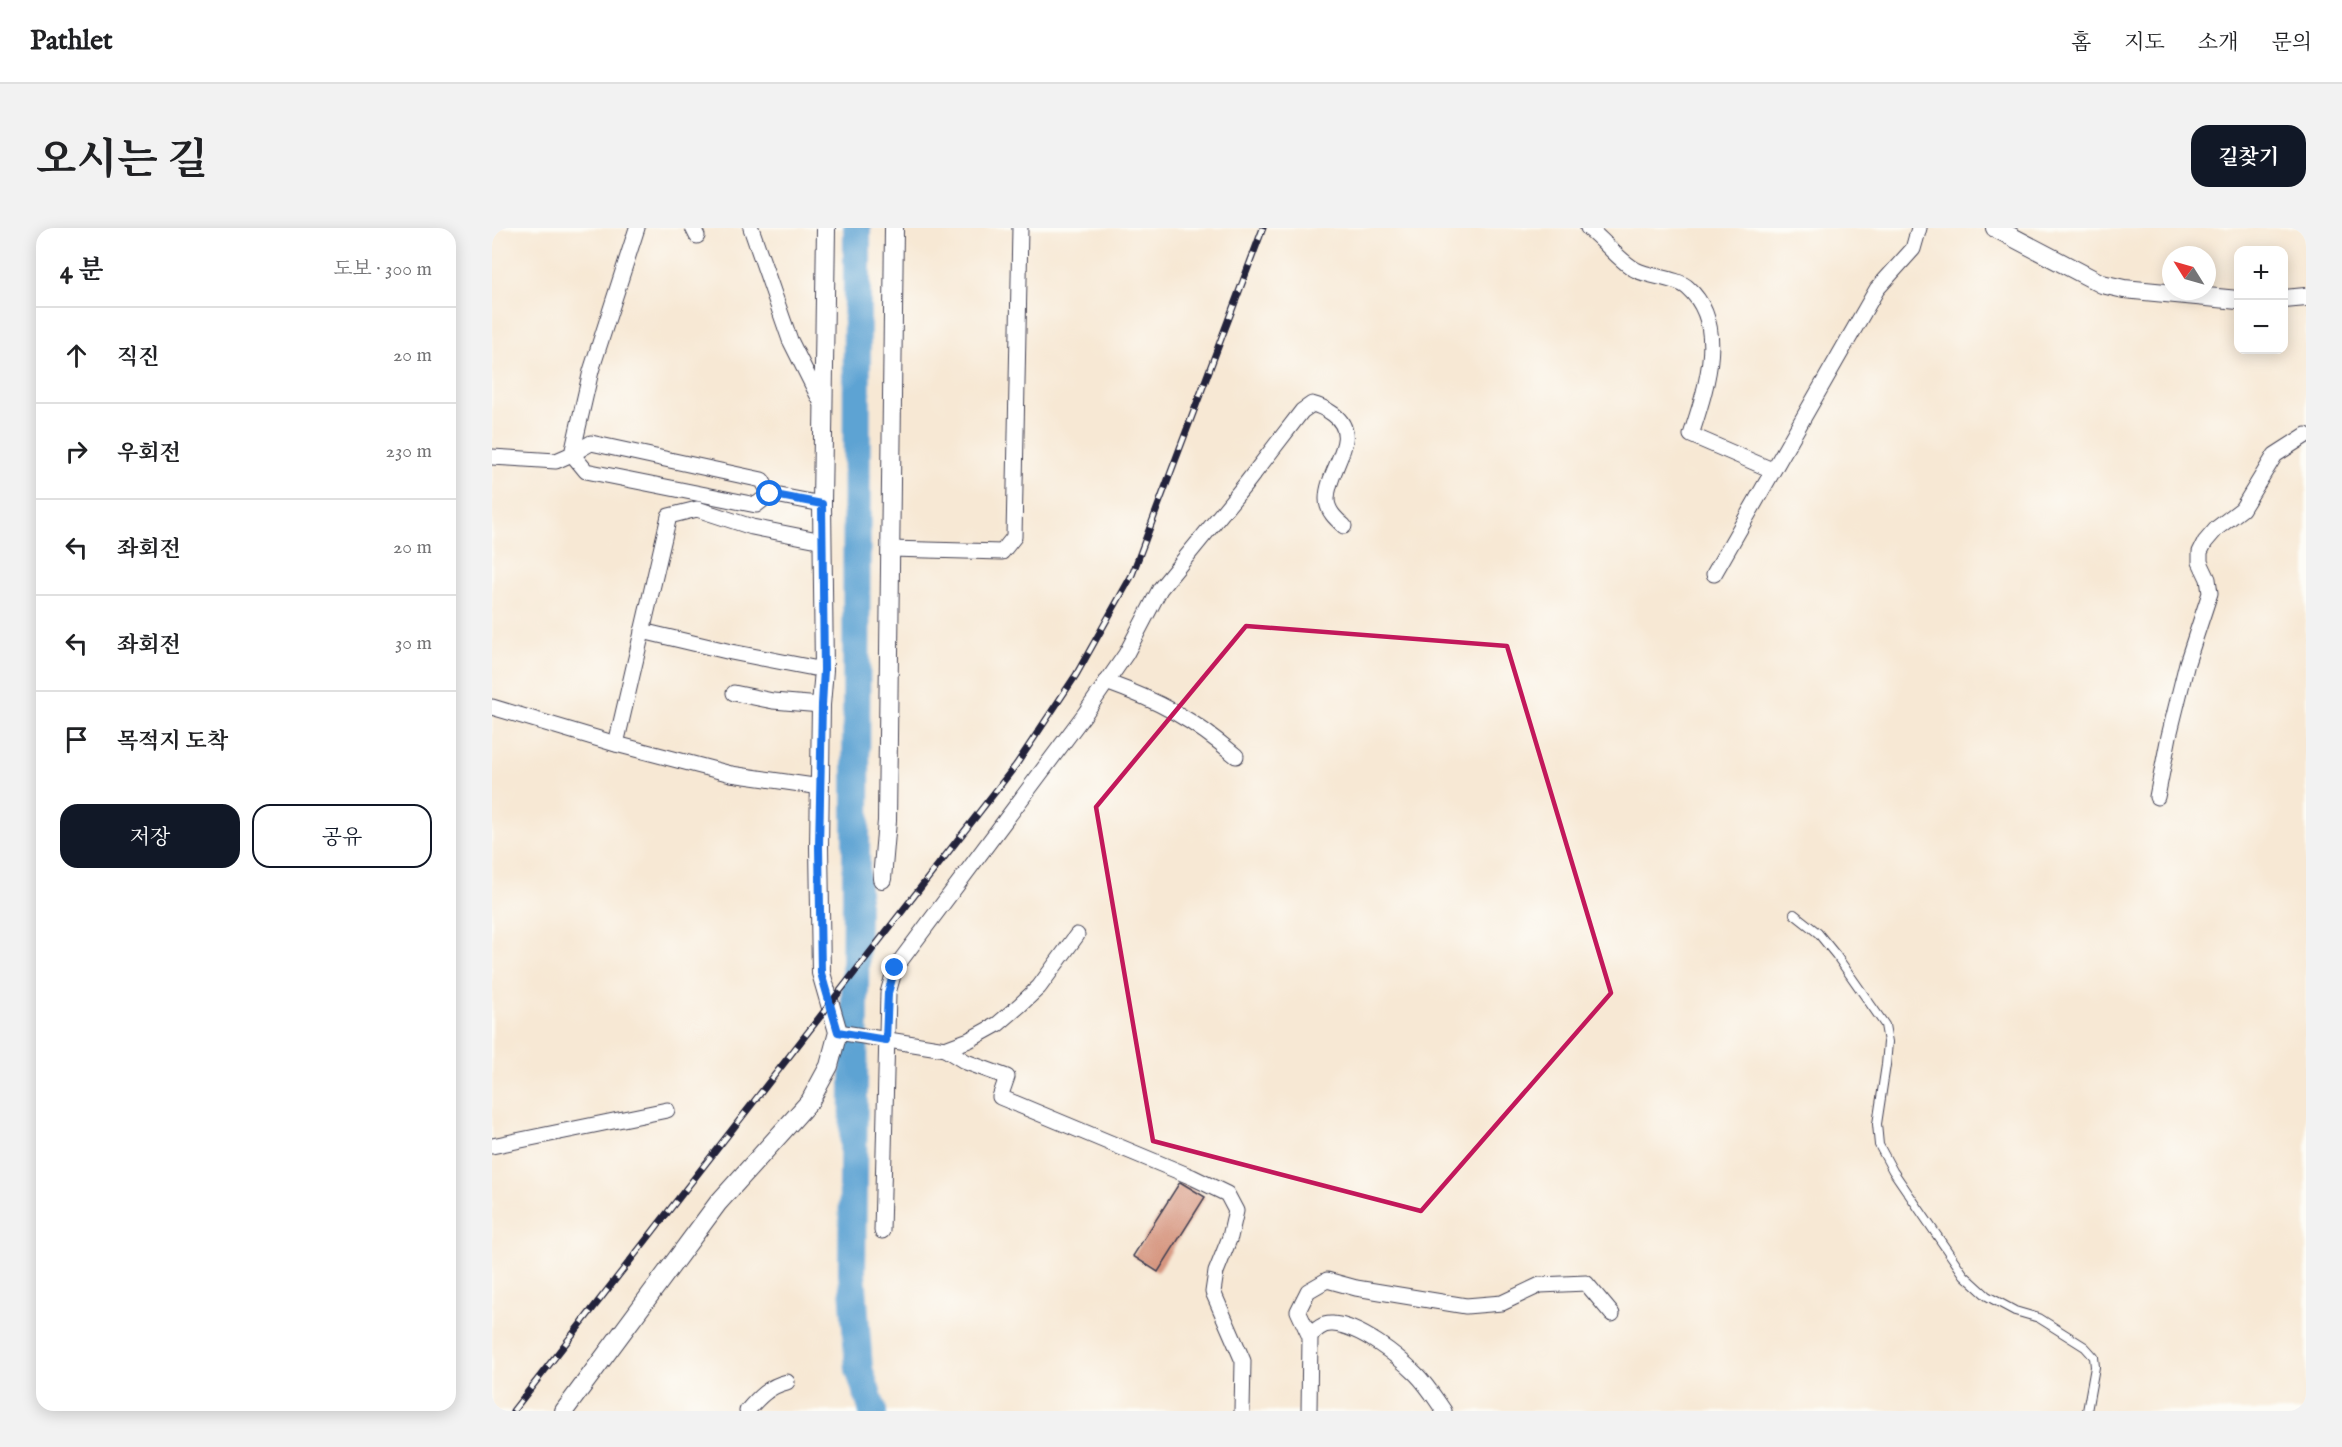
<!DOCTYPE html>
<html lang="ko">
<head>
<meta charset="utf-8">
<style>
  body { margin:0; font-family:"IM FELL English","Noto Serif KR",serif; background:#f2f2f2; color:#202124 }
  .controls { position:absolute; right:18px; top:18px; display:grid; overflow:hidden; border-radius:12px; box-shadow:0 3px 15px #0003 }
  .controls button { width:54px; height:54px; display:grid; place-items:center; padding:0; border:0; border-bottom:2px solid #e0e0e0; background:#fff; color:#202124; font:30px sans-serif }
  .compass { position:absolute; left:1670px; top:18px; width:54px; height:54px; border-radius:50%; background:#fff; box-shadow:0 3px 15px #0003; rotate:307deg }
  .stop { position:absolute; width:18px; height:18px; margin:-14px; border:4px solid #1a73e8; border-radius:50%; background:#fff }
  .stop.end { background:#1a73e8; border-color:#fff; box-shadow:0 2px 6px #0008 }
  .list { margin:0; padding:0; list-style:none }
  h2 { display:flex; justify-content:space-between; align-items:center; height:78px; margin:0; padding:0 24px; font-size:26px }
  h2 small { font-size:20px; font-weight:400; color:#757577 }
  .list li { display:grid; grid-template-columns:39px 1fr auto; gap:18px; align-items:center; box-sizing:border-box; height:96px; padding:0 24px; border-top:2px solid #e0e0e0 }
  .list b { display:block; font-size:22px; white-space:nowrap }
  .list em { font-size:20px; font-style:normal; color:#757577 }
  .actions { display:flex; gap:12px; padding:18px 24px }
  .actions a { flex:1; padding:14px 0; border:2px solid #111827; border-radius:18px; text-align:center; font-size:21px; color:#111827 }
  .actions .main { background:#111827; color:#fff }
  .icon { flex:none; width:33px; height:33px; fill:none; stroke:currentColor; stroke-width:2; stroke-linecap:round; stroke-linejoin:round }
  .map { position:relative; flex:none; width:1814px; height:1183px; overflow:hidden; border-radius:18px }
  header { display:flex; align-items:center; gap:36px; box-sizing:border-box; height:84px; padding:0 30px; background:#fff; border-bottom:2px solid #e0e0e0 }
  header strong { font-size:28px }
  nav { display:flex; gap:33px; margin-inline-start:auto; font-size:21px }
  .intro { display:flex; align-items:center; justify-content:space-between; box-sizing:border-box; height:144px; padding:0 36px }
  h1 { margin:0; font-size:42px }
  .button { padding:15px 27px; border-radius:18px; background:#111827; color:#fff; font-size:21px; font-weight:700 }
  main { display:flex; gap:36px; padding:0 36px }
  aside { flex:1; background:#fff; border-radius:18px; box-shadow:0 3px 15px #0003 }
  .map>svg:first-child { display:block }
</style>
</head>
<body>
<header>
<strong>Pathlet</strong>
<nav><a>홈</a><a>지도</a><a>소개</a><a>문의</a></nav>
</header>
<div class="intro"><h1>오시는 길</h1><a class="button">길찾기</a></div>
<main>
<aside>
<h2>4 분<small>도보 · 300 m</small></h2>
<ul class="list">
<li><svg class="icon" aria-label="ahead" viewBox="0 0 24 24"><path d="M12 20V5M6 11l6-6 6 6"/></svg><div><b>직진</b></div><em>20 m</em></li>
<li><svg class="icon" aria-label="right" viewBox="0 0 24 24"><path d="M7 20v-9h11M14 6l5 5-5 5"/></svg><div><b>우회전</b></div><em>230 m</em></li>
<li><svg class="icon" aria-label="left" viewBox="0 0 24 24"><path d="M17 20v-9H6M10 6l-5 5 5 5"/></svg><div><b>좌회전</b></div><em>20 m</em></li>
<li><svg class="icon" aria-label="left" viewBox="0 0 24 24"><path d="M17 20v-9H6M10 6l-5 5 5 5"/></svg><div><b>좌회전</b></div><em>30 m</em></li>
<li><svg class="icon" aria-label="arrive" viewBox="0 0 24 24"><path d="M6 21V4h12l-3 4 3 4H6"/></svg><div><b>목적지 도착</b></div></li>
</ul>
<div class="actions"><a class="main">저장</a><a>공유</a></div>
</aside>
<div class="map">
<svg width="1814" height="1183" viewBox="0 0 1814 1183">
  <rect width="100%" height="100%" fill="#fdfcf7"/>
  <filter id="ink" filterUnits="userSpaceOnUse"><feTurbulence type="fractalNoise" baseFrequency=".0167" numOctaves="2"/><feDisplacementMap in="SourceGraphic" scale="12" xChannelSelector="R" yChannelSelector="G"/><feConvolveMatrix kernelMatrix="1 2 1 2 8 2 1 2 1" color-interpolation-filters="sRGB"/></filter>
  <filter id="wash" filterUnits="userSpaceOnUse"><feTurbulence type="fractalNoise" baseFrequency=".008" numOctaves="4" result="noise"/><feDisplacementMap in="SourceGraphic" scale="24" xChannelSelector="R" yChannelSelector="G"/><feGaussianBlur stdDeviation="1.35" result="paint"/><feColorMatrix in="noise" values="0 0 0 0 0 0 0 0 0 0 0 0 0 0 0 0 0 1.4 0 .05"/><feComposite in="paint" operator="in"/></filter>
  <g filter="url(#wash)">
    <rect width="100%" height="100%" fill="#f7e8d4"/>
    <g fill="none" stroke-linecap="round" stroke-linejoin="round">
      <polyline stroke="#5da3d3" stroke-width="28" points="365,0 364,671 360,1045 367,1141 381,1183"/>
    </g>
    <g id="blocks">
      <polygon fill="#d6957f" points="688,954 713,969 666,1044 641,1028"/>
    </g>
  </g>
  <g filter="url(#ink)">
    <use href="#blocks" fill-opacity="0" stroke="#424052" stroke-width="1.5"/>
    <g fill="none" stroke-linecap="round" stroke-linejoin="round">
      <defs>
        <polyline id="service" points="1302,686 1326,705 1344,727 1393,797 1396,814 1394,837 1385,896 1387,917 1401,943 1472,1047 1495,1068 1523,1083 1547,1090 1593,1119 1602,1129 1603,1139 1595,1183"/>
        <g id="minor">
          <polyline points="201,0 205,8"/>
          <polyline points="259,0 298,112 332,180"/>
          <path d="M1096 0C1112 12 1128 34 1144 42 1157 49 1186 50 1196 60 1237 97 1213 163 1199 207L1280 242"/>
          <polyline points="0,229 64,233 80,226 99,143 145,0"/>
          <polyline points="278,266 264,277 94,243 80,226 99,215 270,252 278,266 330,276"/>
          <polyline points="398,321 510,324 522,309 528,0"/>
          <polyline points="1222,346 1385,61 1421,21 1427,0"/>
          <polyline points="150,403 239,424 332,442"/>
          <path d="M614 454C667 473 701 491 744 528"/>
          <polyline points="242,465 281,473 329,477"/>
          <polyline points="0,479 124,516 239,546 329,559"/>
          <polyline points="124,516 177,288 205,281 260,299 331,313"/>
          <polyline points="1665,569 1677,508 1695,435 1718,365 1716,351 1708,334 1708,324 1713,314 1725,300 1750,281 1783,227 1814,207"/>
          <polyline points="346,804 453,821 477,812 506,796 528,777 547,759 585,707"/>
          <polyline points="453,821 474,834 515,849 508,869 700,949 735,966 744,983 738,1009 724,1044 721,1064 751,1133 750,1183"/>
          <polyline points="0,918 175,882"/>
          <path d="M390 1003 396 765 403 740 592 487 634 426 668 361 753 257 810 183 820 176C829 178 834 181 841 186 872 209 835 240 835 271 835 283 844 291 852 298"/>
          <path d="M818 1109C823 1102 831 1095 841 1096 868 1098 905 1127 924 1146 935 1157 943 1170 952 1183"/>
          <path d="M255 1183C266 1170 277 1158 295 1154"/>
          <polyline points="817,1183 818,1109 806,1083 816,1063 835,1052 864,1060 974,1078 1010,1075 1048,1057 1094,1055 1120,1086"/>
        </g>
        <g id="tertiary">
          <polyline points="1503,0 1610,56 1632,61 1746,72"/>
          <polyline points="1792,71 1814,69"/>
          <polyline points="390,651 395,593 402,0"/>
          <polyline points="72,1183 226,975 318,873 337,838 346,804 329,745 327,619 329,477 332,442 330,276 334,0"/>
        </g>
      </defs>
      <use href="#service" stroke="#424052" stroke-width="10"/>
      <use href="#minor" stroke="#424052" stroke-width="17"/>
      <use href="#tertiary" stroke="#424052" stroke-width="20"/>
      <use href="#service" stroke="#fff" stroke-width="8"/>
      <use href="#minor" stroke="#fff" stroke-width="15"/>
      <use href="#tertiary" stroke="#fff" stroke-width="18"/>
      <defs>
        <polyline id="rail" points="21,1183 524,537 584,447 640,347 771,0"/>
      </defs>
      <use href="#rail" stroke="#22223b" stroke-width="7"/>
      <use href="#rail" stroke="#fdfcf7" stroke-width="4.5" stroke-dasharray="14" stroke-linecap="butt"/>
    </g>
  </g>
  <g fill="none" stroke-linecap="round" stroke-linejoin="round" filter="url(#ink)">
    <polyline stroke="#1a73e8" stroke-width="8" points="278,266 330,276 332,442 330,477 327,619 329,745 346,804 394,812 396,765 403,740"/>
  </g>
  <path fill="none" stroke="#c2185b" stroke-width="4.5" stroke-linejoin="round" d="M754 398 1015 418 1119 765 929 983 661 913 604 579Z"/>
</svg>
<div class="controls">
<button>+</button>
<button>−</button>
</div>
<svg class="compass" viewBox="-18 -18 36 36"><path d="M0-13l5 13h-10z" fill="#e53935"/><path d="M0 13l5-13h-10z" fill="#757577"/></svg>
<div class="stop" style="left:278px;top:266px"></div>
<div class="stop end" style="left:403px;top:740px"></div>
</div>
</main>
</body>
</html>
